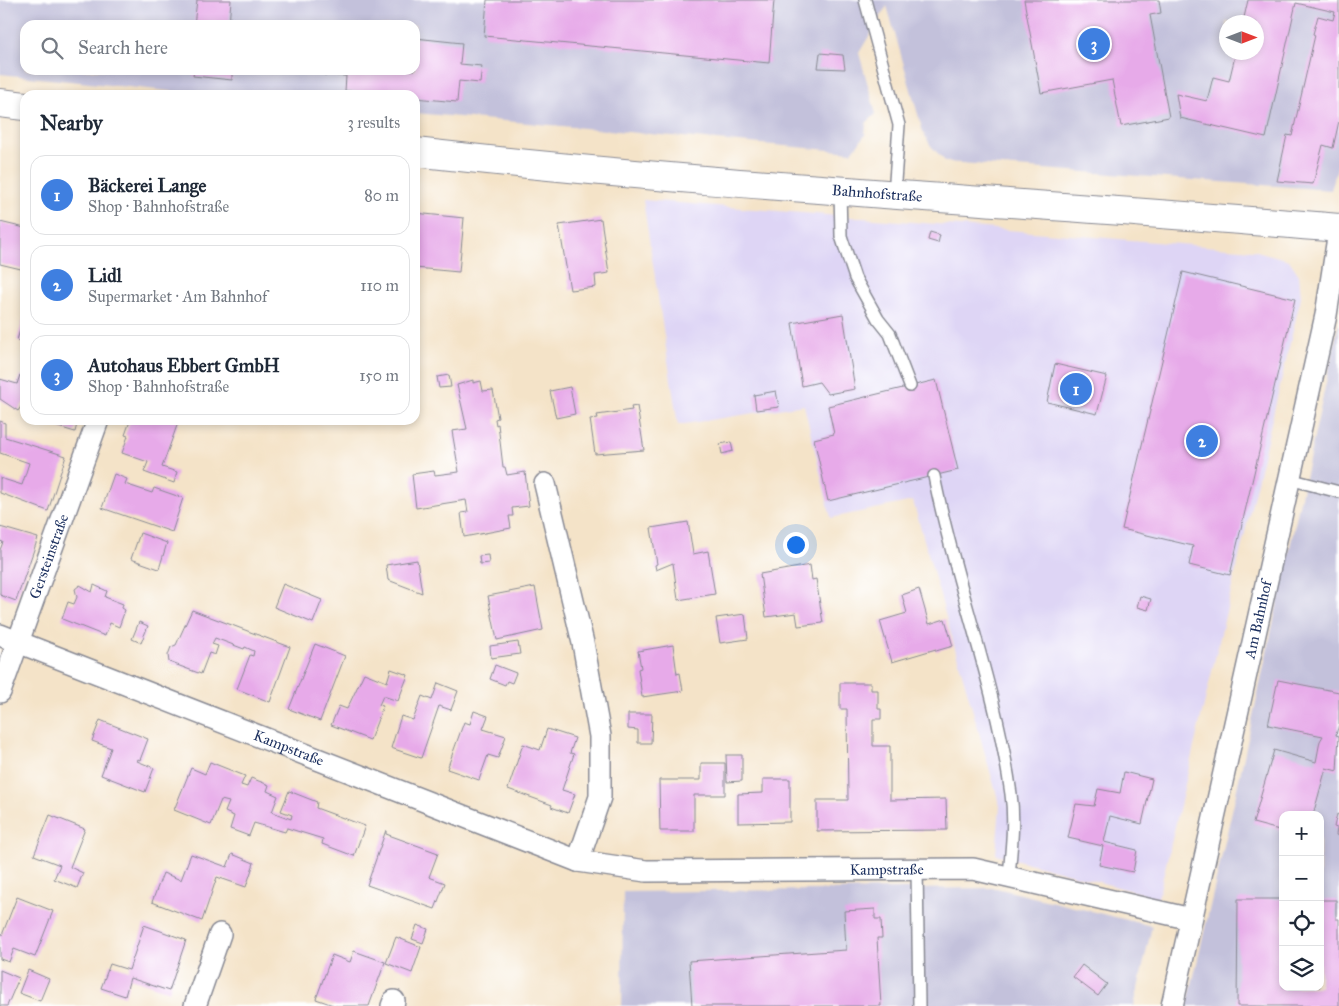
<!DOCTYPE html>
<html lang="en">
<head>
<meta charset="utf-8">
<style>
  body { margin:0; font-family:"IM FELL Great Primer",serif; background:#f6f6f7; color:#1f2937 }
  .controls { position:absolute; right:15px; bottom:15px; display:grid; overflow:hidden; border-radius:10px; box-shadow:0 2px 8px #0003 }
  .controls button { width:45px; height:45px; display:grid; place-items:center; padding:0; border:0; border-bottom:1px solid #e0e1e3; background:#fff; color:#1f2937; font:25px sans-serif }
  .compass { position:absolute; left:1219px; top:15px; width:45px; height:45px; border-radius:50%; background:#fff; box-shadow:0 2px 8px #0003; rotate:90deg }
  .you { position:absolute; left:795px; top:544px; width:18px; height:18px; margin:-12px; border:4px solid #fff; border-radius:50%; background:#1a73e8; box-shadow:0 0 0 8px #1a73e833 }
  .badge { display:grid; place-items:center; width:32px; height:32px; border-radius:50%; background:#d93025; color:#fff; font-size:16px; font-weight:700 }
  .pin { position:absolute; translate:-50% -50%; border:2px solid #fff; box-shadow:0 1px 5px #0006 }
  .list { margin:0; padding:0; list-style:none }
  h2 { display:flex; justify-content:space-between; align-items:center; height:65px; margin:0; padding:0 20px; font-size:21px }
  h2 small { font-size:16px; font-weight:400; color:#747a83 }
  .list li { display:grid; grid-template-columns:32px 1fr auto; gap:15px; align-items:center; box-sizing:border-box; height:80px; margin:0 10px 10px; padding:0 10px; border:1px solid #e0e1e3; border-radius:15px }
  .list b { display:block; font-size:19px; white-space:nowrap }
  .list p { margin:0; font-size:16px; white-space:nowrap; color:#747a83 }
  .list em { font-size:16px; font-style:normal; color:#747a83 }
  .icon { flex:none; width:28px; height:28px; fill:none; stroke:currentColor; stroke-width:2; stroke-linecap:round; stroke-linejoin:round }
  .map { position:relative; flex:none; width:1339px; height:1006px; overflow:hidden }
  .search { position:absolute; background:#fff; box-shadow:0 2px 8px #0003; left:20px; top:20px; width:400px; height:55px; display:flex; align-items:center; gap:12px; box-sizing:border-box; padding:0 18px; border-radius:15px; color:#747a83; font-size:19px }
  .panel { position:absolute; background:#fff; box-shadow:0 2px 8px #0003; left:20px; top:90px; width:400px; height:335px; border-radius:15px }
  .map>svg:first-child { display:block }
</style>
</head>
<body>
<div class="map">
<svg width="1339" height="1006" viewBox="0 0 1339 1006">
  <rect width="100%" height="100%" fill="#fff"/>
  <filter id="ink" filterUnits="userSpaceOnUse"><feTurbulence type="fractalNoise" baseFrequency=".02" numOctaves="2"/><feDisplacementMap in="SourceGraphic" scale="10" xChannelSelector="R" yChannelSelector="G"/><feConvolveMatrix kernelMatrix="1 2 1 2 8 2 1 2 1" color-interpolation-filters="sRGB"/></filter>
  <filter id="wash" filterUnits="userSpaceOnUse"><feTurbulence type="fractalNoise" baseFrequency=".0096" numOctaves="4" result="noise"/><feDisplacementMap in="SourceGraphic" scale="20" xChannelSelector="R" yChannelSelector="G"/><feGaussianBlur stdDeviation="1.12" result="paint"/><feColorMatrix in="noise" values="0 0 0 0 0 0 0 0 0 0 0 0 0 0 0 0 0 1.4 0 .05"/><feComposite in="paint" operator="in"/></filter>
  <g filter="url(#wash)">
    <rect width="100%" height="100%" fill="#f4e3c8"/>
    <polygon fill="#ded5f5" points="643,200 1253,250 1289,260 1299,275 1301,297 1158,898 996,854 1000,806 913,501 831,518 804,405 678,425"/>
    <g fill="#c3c1db" fill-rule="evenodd">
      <path d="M0 0H1339V161L1331 190 946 162 931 146 923 132 887 6 859 53 876 114 866 123 865 135 852 152 415 113V95H208L0 74ZM1226 22H1256V52H1226ZM25 25H415V70H25Z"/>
      <path d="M1339 323V1006H1187L1235 798ZM1283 815H1320V987H1283Z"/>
      <polygon points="996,888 1152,926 1134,1006 622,1006 623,892"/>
    </g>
    <g id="blocks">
      <g fill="#e7aae9">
        <polygon points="197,0 231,0 229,25 194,25"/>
        <polygon points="487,0 774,0 769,63 484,36"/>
        <polygon points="1024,0 1159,0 1161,13 1150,15 1169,117 1121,126 1112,80 1041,93"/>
        <polygon points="1248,0 1339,0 1339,121 1333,148 1323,145 1313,184 1277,181 1287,135 1292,136 1315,35 1313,34 1318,16 1333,20 1335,12 1296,3 1266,138 1180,118 1176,94 1207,101 1213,77 1229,81 1236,52 1256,52 1256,22 1243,22"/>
        <polygon points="415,38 462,43 460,64 482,66 480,83 459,81 457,102 415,98 415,95 345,91 346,76 324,75 325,70 415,70"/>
        <polygon points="820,53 843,55 845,69 818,68"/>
        <polygon points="194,70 232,70 232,80 193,76"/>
        <polygon points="415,213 464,218 459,272 415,268"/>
        <polygon points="601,219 609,273 595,275 596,287 570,290 559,225"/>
        <polygon points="0,222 25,228 25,270 0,264"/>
        <polygon points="930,232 940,235 938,243 928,240"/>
        <polygon points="1183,272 1295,299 1230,575 1189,565 1193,546 1122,529"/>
        <polygon points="25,314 25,343 17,340"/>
        <polygon points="843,314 855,389 828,394 819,382 802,386 792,323"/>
        <polygon points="1055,364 1107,376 1097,414 1047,402"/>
        <polygon points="20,375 25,377 25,401 18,411 0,399 0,379 17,384"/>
        <polygon points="449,375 451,387 439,388 437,377"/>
        <polygon points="473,380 473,383 481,381 483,391 493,390 498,418 495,419 496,425 498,424 503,467 505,467 507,475 525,472 529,506 512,508 513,516 509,516 511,528 464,537 461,513 468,512 466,500 416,508 412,474 434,471 435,475 459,472 452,431 467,429 457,385"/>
        <polygon points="936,380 958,470 828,501 814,439 834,434 828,406"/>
        <polygon points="570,387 575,414 556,418 550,391"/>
        <polygon points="776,391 779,407 756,410 754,395"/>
        <polygon points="637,406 644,450 595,454 590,419 598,418 597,415 632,410 631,407"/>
        <polygon points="45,420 78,420 75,432 45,423"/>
        <polygon points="134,420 179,420 162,467 177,472 174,483 144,472 148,462 122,453 128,436 125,435 130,421"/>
        <polygon points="0,421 5,423 5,437 66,456 48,511 0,493 0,478 22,485 29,463 0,453"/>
        <polygon points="731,442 733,451 722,454 720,444"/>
        <polygon points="114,474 127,479 125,484 152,493 154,488 183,498 172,532 102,508"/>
        <polygon points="688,522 693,554 708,551 715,594 678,600 673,563 656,570 655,565 657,564 651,528"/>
        <polygon points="0,527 38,538 16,601 0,595 0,550 3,542 0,541"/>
        <polygon points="140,533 167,543 159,569 131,559"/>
        <polygon points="488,555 489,563 480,564 479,556"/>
        <polygon points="417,560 422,593 388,580 386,565"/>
        <polygon points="810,565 812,580 816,579 823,623 798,626 796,613 766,617 760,574"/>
        <polygon points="283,584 322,600 313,623 274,607"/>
        <polygon points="80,585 92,592 94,585 107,591 105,597 123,604 122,608 125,610 119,627 110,623 105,636 62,619 68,602 74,604 77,597 75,589"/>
        <polygon points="535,587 543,630 497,640 488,596"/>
        <polygon points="919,589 929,624 945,619 953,646 936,651 936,649 892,662 880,621 907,613 902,595"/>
        <polygon points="1140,596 1151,599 1148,610 1137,607"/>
        <polygon points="192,610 290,647 270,702 237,689 250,655 253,656 254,651 245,647 244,649 215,638 212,644 218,646 215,655 209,653 201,674 169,662 168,655 171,647 176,645"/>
        <polygon points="745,614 748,639 720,643 716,618"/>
        <polygon points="139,622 148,626 141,643 132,639"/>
        <polygon points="518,642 520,654 491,658 490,646"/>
        <polygon points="315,644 345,656 320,721 289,709"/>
        <polygon points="673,645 677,674 680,673 683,691 642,697 638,669 641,668 638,651"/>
        <polygon points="495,665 516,673 512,683 507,681 505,685 490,679"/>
        <polygon points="391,669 408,675 398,701 383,696 379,705 383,706 370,740 331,725 339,706 347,709 364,673 387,682"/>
        <polygon points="1278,680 1339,692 1339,724 1336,735 1339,736 1337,771 1326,768 1313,815 1283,815 1283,831 1253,823 1274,750 1316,762 1320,741 1323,736 1268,725"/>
        <polygon points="438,683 458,691 451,710 439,706 421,758 391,748 401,716 413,720 422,696 432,700"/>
        <polygon points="840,683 871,683 871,690 878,690 878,709 881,709 881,719 873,719 873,746 890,746 890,800 946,799 947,830 817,831 817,800 848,800 847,709 840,709"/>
        <polygon points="474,711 488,716 483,729 506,736 498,758 488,755 479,780 447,769 464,722 470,724"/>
        <polygon points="628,714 652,714 651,743 638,743 638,730 628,729"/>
        <polygon points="100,720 148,739 140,760 138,759 137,761 154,768 145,792 101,775 111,748 92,741"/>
        <polygon points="547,729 575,738 570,753 574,754 562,790 575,794 568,813 551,807 552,805 508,789 523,744 540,750"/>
        <polygon points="726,755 742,755 742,781 727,782"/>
        <polygon points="210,762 245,776 241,785 247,787 251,778 269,785 267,791 278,796 272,812 291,819 292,815 281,811 289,791 317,802 316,808 365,826 354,856 322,844 323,839 287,828 285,832 254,823 249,836 230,829 234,816 225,812 229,802 221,800 211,825 174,810 191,768 205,774"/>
        <polygon points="701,763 725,763 725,795 694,795 694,831 660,831 659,780 701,780"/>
        <polygon points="1124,772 1152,779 1142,824 1110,816 1104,842 1137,850 1133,872 1099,865 1103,846 1068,838 1076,804 1094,806 1098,789 1120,793"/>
        <polygon points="763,779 790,779 790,822 738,823 738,794 763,793"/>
        <polygon points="1337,814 1339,815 1339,836 1336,835 1337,828 1334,827"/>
        <polygon points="50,815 85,829 70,867 83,873 77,888 54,879 60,865 34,855"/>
        <polygon points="386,830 386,834 438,853 429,877 445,883 435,909 367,885"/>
        <polygon points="191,854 227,867 232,854 254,863 246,887 217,877 202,921 152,902 163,873 181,880"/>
        <polygon points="17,897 53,911 35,957 14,949 9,962 0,959 0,934 2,935"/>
        <polygon points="1238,899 1283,899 1283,987 1320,987 1320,900 1336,900 1336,919 1339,919 1339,1006 1237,1006"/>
        <polygon points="875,909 875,919 881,919 882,938 877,938 881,1006 692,1006 689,961 846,950 844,911"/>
        <polygon points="144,925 186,940 169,991 130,978 125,996 101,988 110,964 129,970"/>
        <polygon points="417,925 428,929 423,943 412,939"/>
        <polygon points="396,937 421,947 412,973 386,963"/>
        <polygon points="354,951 385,962 369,1006 336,1006 316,999 332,955 350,962"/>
        <polygon points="1082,965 1107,984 1098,996 1073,977"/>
        <polygon points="0,970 19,978 7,1006 0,1006"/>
        <polygon points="28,970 49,979 40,1001 19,993"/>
      </g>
    </g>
  </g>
  <g filter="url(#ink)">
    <use href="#blocks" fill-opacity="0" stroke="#888993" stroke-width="1"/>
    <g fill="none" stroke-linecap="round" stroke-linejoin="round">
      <defs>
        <g id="lane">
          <polyline points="865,0 899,125 894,195"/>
          <polyline points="840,190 841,236 855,278 878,319 890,334 910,386"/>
          <path d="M934 476C955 583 996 685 1011 794 1015 821 1011 850 1009 877"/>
          <polyline points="1289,479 1339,492"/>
          <polyline points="917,869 919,1006"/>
        </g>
        <g id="street">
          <polyline points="545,484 583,643 600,736 600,797 578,861"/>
          <path id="s1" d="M0 635 578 861 646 871 973 869 1191 919"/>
          <path id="s2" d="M0 692 98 420"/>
          <polyline points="195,1006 220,934"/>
          <polyline points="392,1006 394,1001"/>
          <path id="s3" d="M1172 1006 1326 315 1339 231"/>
        </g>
        <g id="secondary">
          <polyline points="0,103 25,106"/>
          <path id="s4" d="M415 152C722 187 1031 202 1339 228"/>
        </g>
      </defs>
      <use href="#lane" stroke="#888993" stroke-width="14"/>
      <use href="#street" stroke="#888993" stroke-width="24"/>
      <use href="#secondary" stroke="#888993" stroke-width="30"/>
      <use href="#lane" stroke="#fff" stroke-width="11"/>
      <use href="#street" stroke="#fff" stroke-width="21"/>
      <use href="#secondary" stroke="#fff" stroke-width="28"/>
    </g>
  </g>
  <g text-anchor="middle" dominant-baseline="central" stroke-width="5" stroke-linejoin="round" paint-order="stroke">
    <g font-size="15" fill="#1b2f5e" stroke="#fff">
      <text stroke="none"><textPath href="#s4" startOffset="464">Bahnhofstraße</textPath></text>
      <text stroke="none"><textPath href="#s2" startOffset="144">Gersteinstraße</textPath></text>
      <text stroke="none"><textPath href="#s3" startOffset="396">Am Bahnhof</textPath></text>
      <text stroke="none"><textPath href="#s1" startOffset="310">Kampstraße</textPath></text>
      <text stroke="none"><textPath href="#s1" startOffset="930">Kampstraße</textPath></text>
    </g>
  </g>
</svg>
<div class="controls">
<button>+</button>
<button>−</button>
<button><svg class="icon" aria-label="locate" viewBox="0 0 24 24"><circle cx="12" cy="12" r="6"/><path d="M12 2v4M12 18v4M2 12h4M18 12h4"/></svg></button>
<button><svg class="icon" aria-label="layers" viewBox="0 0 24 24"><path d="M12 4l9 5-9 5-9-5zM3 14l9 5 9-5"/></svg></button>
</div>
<svg class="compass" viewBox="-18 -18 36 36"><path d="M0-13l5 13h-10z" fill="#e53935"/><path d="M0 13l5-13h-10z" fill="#747a83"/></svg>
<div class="you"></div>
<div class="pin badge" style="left:1076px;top:389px;background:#3f7fe0">1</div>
<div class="pin badge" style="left:1202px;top:441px;background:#3f7fe0">2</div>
<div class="pin badge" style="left:1094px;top:44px;background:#3f7fe0">3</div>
<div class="search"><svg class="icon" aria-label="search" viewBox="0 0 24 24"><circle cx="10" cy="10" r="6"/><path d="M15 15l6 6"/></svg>Search here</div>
<section class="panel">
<h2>Nearby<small>3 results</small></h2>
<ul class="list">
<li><span class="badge" style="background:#3f7fe0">1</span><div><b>Bäckerei Lange</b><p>Shop · Bahnhofstraße</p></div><em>80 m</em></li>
<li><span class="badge" style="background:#3f7fe0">2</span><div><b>Lidl</b><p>Supermarket · Am Bahnhof</p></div><em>110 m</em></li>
<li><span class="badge" style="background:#3f7fe0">3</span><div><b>Autohaus Ebbert GmbH</b><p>Shop · Bahnhofstraße</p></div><em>150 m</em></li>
</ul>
</section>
</div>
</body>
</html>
